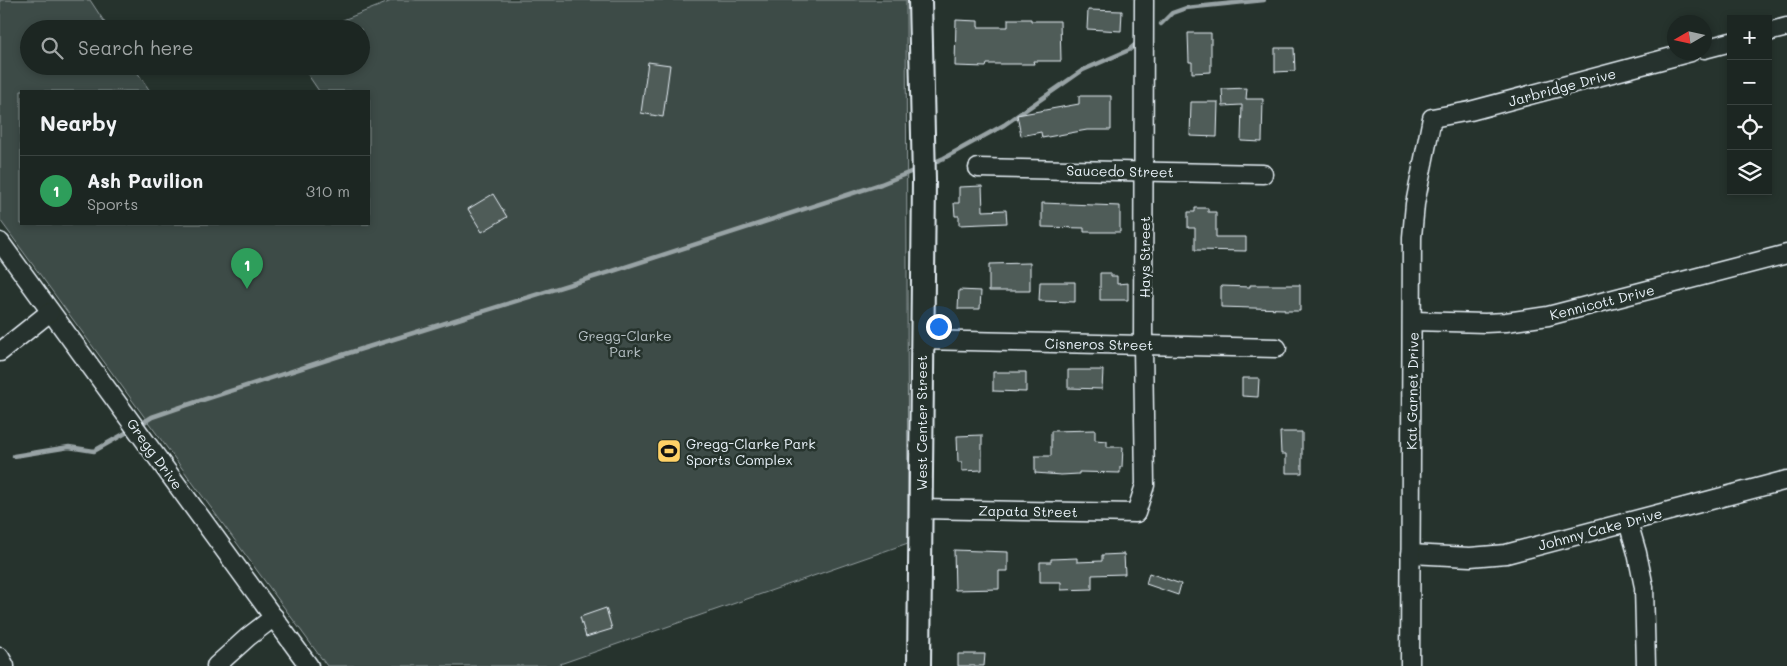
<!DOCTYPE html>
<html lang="en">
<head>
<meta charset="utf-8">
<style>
  body { margin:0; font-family:Mali,sans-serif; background:#29322f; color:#f1f3f6 }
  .controls { position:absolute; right:15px; top:15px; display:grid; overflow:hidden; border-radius:0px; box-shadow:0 2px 8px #0003 }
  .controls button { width:45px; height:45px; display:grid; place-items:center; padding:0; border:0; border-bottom:1px solid #3a4340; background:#1c2622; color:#f1f3f6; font:25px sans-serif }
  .compass { position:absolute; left:1667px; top:15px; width:45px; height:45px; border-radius:50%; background:#1c2622; box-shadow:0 2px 8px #0003; rotate:261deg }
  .you { position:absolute; left:938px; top:326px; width:18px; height:18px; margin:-12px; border:4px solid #fff; border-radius:50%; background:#1a73e8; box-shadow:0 0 0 8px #1a73e833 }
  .badge { display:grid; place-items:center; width:32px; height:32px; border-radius:50%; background:#ffd166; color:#fff; font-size:16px; font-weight:700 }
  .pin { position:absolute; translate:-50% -41px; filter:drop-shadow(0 1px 2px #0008) }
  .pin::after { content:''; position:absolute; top:26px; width:18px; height:15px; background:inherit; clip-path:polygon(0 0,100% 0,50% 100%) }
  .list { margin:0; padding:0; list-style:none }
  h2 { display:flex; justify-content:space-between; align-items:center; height:65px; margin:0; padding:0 20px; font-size:21px }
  h2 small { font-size:16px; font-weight:400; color:#a0a5a5 }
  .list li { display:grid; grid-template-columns:32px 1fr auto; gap:15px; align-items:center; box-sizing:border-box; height:70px; padding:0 20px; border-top:1px solid #3a4340 }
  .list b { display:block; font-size:19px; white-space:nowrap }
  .list p { margin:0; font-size:16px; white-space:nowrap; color:#a0a5a5 }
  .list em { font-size:16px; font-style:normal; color:#a0a5a5 }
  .icon { flex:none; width:28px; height:28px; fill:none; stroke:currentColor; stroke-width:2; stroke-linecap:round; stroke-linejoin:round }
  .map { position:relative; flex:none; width:1787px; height:666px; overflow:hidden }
  .search { position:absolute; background:#1c2622; box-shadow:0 2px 8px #0003; left:20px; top:20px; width:350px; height:55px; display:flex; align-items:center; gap:12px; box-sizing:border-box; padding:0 18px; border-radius:28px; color:#a0a5a5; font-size:19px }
  .panel { position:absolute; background:#1c2622; box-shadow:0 2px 8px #0003; left:20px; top:90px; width:350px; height:135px; border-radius:0px }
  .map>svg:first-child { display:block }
</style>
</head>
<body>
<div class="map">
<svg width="1787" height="666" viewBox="0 0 1787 666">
  <rect width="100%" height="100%" fill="#26332d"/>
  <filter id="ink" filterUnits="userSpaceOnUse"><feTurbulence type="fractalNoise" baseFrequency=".02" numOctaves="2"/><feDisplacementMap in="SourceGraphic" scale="10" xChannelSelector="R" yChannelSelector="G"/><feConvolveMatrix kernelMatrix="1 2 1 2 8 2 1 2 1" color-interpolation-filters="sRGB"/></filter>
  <g filter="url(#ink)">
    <polygon fill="#3e4b47" stroke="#939ea0" points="0,0 90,0 109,29 29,29 29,66 133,66 150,91 21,91 21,224 369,224 369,91 319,91 302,66 361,66 361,29 320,29 394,0 906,0 908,543 560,664 561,666 327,666 0,220"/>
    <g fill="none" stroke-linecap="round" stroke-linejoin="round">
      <g stroke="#98a3a5" stroke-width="4.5">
        <polyline points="1161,24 1172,13 1186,8 1264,0"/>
        <polyline points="930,164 944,158 1004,125 1083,70 1129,50 1137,43"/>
        <polyline points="138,426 152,417 187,405 339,356 613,271 881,184 918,169"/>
        <polyline points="14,456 69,447 94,451 131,430"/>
      </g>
    </g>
    <g fill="#505c59" stroke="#e8f1f8">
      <polygon points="1088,10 1122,11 1121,31 1087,29"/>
      <polygon points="1008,19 1031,19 1031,21 1060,21 1061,61 1033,61 1034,64 987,64 986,67 955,66 956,20 978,21 978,27 1008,27"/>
      <polygon points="1188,33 1211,33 1211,72 1192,73 1192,62 1189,62"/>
      <polygon points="1275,48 1294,48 1295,71 1275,72"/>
      <polygon points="648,62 670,65 663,117 641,113"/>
      <polygon points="1247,88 1246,99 1263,99 1262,142 1241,141 1242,105 1223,106 1222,89"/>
      <polygon points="1079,96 1111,96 1111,130 1087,130 1042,138 1041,132 1021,136 1017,115 1079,104"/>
      <polygon points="1191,102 1218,102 1217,137 1190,136"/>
      <polygon points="982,186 983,211 1006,210 1007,223 959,225 959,216 955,216 954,203 959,203 959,187"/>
      <polygon points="493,194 507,217 482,232 468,209"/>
      <polygon points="1042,203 1120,206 1120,232 1084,232 1084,228 1042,227"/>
      <polygon points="1195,208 1208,208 1208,212 1216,212 1216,237 1246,237 1246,251 1195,250 1195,228 1188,228 1188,212 1195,212"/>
      <polygon points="1030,263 1030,291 989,291 989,264"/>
      <polygon points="1100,273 1111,273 1111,276 1117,276 1117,284 1128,283 1128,300 1100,300"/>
      <polygon points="1040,282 1075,282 1075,302 1039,301"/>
      <polygon points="1250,285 1300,285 1300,311 1284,311 1284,309 1221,307 1221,286 1250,287"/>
      <polygon points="959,290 981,291 980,309 958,309"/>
      <polygon points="1068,370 1103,370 1102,389 1068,388"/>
      <polygon points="993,372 1026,372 1026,392 993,391"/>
      <polygon points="1242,378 1259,378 1258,397 1242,396"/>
      <polygon points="1095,430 1095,440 1107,441 1107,447 1123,447 1122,467 1120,467 1120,473 1079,472 1079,474 1061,475 1035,473 1035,456 1051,456 1051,431"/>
      <polygon points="1280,432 1302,432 1302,473 1286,473 1286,454 1281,454"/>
      <polygon points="982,435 982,470 962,471 962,462 958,462 957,436"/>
      <polygon points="954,550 1008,552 1008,571 999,571 999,589 955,590"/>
      <polygon points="1124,554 1125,574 1092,575 1092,589 1061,590 1061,582 1040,582 1040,562 1051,562 1051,559 1077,558 1077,562 1102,561 1102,555"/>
      <polygon points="1149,573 1181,584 1178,595 1146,584"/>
      <polygon points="606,608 612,629 586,637 580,617"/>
      <polygon points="958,654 985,654 984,666 958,666"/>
    </g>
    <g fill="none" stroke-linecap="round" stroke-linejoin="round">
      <defs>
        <g id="minor">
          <polyline points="1768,32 1787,27"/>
          <polyline points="1704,49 1731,42"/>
          <polyline points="978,168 1263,174"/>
          <polyline points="0,242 309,666"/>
          <polyline points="1413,321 1485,323 1506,322 1548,316 1787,254"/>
          <polyline points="921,340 1277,348"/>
          <polyline points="0,352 50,312"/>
          <polyline points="920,509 1136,513 1145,485 1143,345 1144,0"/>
          <polyline points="1628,522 1637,553 1644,587 1646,666"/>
          <polyline points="1410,554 1470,557 1506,554 1787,480"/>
          <polyline points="0,657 5,666"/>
          <polyline points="216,666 248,637 274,617"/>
          <polyline points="1410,666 1412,237 1415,204 1432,118 1470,111 1691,52"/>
        </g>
        <polyline id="tertiary" points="919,666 924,180 920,0"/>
      </defs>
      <use href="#minor" stroke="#e8f1f8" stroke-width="21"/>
      <use href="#tertiary" stroke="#e8f1f8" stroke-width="26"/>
      <use href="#minor" stroke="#26332d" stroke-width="18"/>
      <use href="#tertiary" stroke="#26332d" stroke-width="22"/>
    </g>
  </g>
  <defs>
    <symbol id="stadium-square" viewBox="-11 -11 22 22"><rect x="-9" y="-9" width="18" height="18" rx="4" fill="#ffd166" stroke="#26332d"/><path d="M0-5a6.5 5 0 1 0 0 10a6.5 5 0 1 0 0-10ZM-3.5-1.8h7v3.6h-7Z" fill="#111"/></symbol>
  </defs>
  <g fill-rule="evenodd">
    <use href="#stadium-square" x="655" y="437" width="28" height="28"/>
  </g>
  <g text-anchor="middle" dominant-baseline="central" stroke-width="5" stroke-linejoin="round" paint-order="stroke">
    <g font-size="14" fill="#e8f1f8" stroke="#26332d">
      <text transform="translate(1562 87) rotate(-15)">Jarbridge Drive</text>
      <text transform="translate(1120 171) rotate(1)">Saucedo Street</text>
      <text transform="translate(1144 257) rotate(-90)">Hays Street</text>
      <text transform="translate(1602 302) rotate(-14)">Kennicott Drive</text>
      <text transform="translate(1099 344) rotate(1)">Cisneros Street</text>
      <text transform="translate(1412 391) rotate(-89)">Kat Garnet Drive</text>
      <text transform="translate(921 423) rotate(-90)">West Center Street</text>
      <text transform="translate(155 454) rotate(54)">Gregg Drive</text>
      <text transform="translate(1028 511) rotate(1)">Zapata Street</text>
      <text transform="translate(1600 529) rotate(-15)">Johnny Cake Drive</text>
    </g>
    <g font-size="14" fill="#b5bfc3" stroke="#26332d">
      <text x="625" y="335">Gregg-Clarke<tspan x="625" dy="16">Park</tspan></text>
    </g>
    <g font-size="14" fill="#e8f1f8" stroke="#26332d" text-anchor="start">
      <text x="686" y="443">Gregg-Clarke Park<tspan x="686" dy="16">Sports Complex</tspan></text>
    </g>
  </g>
</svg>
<div class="controls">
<button>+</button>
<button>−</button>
<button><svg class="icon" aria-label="locate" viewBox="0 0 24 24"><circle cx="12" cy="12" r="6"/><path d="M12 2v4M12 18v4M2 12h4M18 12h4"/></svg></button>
<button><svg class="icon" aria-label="layers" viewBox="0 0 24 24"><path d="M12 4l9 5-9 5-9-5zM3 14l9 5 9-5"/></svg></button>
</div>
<svg class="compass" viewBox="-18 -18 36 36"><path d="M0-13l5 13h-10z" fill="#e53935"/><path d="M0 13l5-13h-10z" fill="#a0a5a5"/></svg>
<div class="you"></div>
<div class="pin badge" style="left:247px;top:289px;background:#2e9e5b">1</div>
<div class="search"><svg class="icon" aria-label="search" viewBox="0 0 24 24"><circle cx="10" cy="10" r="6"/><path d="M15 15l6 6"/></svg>Search here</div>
<section class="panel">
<h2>Nearby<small></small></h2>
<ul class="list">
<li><span class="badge" style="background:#2e9e5b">1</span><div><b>Ash Pavilion</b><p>Sports</p></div><em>310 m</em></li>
</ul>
</section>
</div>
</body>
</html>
